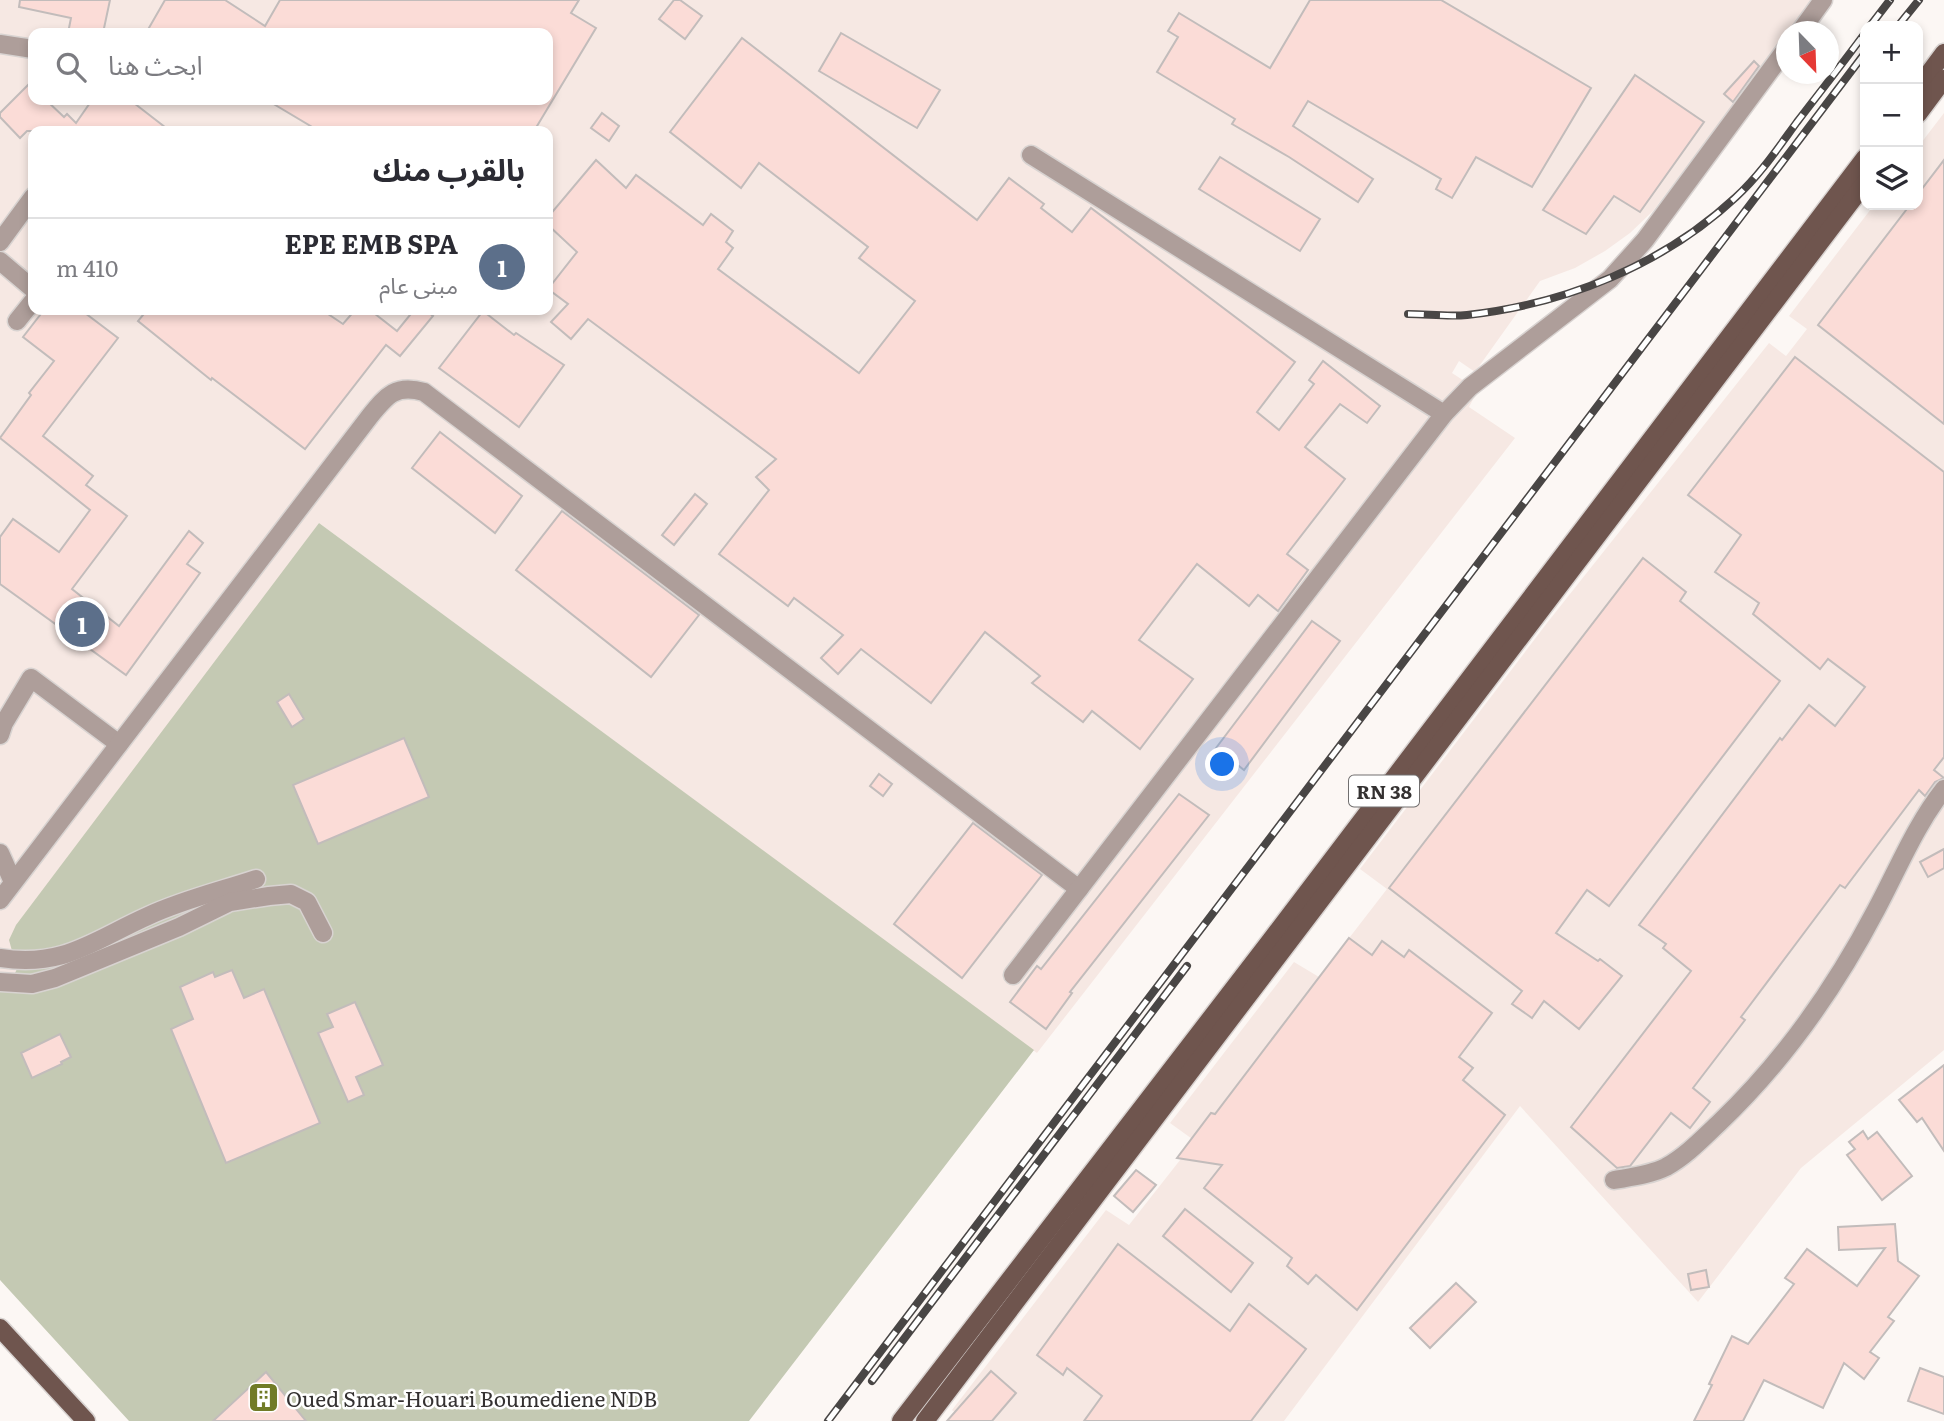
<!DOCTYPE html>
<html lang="ar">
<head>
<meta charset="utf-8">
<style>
  body { margin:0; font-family:Literata,"Noto Sans Arabic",serif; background:#f7f7f7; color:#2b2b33; direction:rtl }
  .controls { position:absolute; right:21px; top:21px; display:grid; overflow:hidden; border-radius:14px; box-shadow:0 4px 10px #0003 }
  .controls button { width:63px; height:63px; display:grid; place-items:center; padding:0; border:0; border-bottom:2px solid #e1e1e2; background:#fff; color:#2b2b33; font:35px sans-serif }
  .compass { position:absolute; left:1776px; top:21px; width:63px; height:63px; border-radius:50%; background:#fff; box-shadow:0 4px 10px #0003; rotate:157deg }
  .you { position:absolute; left:1223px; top:765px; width:24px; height:24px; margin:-18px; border:5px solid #fff; border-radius:50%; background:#1a73e8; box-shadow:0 0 0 10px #1a73e833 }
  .badge { display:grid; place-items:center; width:46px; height:46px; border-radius:50%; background:#717b27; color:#fff; font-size:23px; font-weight:700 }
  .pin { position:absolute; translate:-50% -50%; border:4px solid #fff; box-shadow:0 2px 7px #0006 }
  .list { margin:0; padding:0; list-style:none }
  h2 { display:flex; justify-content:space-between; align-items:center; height:91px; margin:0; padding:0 28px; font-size:30px }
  h2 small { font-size:23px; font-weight:400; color:#7c7c81 }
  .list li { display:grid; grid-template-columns:46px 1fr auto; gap:21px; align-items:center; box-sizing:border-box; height:98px; padding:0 28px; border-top:2px solid #e1e1e2 }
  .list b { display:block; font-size:26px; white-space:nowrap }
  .list p { margin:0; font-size:23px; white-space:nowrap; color:#7c7c81 }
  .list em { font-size:23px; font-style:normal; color:#7c7c81 }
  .icon { flex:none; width:38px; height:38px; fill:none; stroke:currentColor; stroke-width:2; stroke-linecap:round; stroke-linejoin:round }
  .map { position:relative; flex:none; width:1944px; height:1421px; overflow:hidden; direction:ltr }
  .search { position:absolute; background:#fff; box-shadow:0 4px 10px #0003; left:28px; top:28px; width:525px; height:77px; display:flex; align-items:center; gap:18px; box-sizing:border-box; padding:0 24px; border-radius:14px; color:#7c7c81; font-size:26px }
  .panel { position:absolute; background:#fff; box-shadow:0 4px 10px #0003; left:28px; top:126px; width:525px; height:189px; border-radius:14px; direction:rtl }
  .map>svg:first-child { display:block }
</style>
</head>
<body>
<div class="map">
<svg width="1944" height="1421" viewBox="0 0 1944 1421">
  <rect width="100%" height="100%" fill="#fcf7f4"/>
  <g fill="#f6e8e3" fill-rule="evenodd">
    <path d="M0 0H1813L1789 31 1786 32V35L1653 211 1630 233 1605 251 1575 268 1540 281 1475 372 1459 361 1452 373 1478 390 1469 407 1515 438 1037 1053 319 523 11 952 17 969 5 992 0 991ZM33 33H548V100H33ZM33 131H548V310H33Z"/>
    <polygon points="1944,113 1944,1050 1801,1168 1698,1302 1520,1106 1284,1421 965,1421 952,1410 1106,1210 1129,1225 1195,1141 1170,1123 1294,962 1319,977 1387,889 1360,869 1547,623 1769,343 1786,356 1807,329 1789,316 1874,205 1918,205 1918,147"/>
  </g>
  <polygon fill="#c4c9b3" points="319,523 1034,1050 749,1421 129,1421 0,1280 0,991 5,992 17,969 9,940 16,925"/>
  <g fill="#fbdcd7" stroke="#c2bcbb" stroke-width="2">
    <polygon points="20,0 110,0 103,33 68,33 71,18 19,7"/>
    <polygon points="165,0 225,0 265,26 280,0 579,0 571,13 596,28 534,131 319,131 267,100 548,100 548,33 146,33"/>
    <polygon points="674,0 680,0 702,16 685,39 659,19"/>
    <polygon points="1310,0 1441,0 1591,88 1532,187 1476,157 1452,198 1436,189 1441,179 1308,101 1293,126 1373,179 1358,202 1289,157 1232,124 1235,119 1157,72 1178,37 1168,31 1179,13 1270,68"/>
    <polygon points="841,33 940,90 917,128 819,71"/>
    <polygon points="742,38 977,220 1009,178 1044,204 1041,208 1072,232 1091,208 1295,362 1257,412 1279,430 1314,384 1309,380 1323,361 1380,406 1367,423 1340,404 1305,447 1345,479 1287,554 1308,570 1278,611 1258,595 1249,606 1197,564 1139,640 1193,679 1140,749 1092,711 1083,722 1032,683 1040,676 985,632 931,703 861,649 838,674 821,658 843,635 794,598 788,606 719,554 769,490 756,477 776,459 588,319 571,339 551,322 568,304 548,289 577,252 548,225 548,217 596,160 626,188 636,175 703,225 711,214 733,231 726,242 733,248 718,269 859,373 915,301 859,258 868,247 759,163 741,188 670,132"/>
    <polygon points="1754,61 1759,66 1733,102 1724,94"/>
    <polygon points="1635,75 1704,122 1640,212 1614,196 1586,234 1543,210"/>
    <polygon points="33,80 33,100 46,100 64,117 67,114 76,123 92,100 130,100 170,131 27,131 20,138 0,117 0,113"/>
    <polygon points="602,113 619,126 609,141 591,128"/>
    <polygon points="1220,157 1320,219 1300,251 1199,189"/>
    <polygon points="1944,160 1944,424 1818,325 1910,205 1918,205 1918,194"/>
    <polygon points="44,310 81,310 118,338 43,436 93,476 86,485 127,516 72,589 119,626 189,531 203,543 187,564 200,573 126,675 0,584 0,537 13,519 59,552 90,510 0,438 31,395 29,393 54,361 23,337"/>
    <polygon points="147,310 322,310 343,324 355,310 370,310 397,331 414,310 425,310 433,316 400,356 386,345 305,449 212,378 211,380 138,321"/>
    <polygon points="483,311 514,335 516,333 564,365 519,427 439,368"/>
    <polygon points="1795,357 1944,472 1944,757 1934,770 1944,778 1935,782 1925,796 1919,790 1845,888 1840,885 1741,1017 1745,1020 1693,1088 1710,1102 1690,1128 1671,1113 1630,1166 1617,1168 1571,1127 1691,971 1663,948 1666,944 1639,925 1780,738 1782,740 1809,705 1835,726 1865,687 1828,659 1820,669 1753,614 1759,603 1715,572 1741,535 1688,495"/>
    <polygon points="440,432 522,496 495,533 412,468"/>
    <polygon points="695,494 707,504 674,545 662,535"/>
    <polygon points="562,511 699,615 651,677 516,570"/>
    <polygon points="1643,558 1686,592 1680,601 1780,681 1609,906 1587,890 1556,933 1598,961 1600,959 1622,976 1579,1029 1544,1001 1532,1018 1512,1004 1522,991 1389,888"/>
    <polygon points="1312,621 1340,641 1244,770 1216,748"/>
    <polygon points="289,694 304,719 292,727 277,702"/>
    <polygon points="404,738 429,797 318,844 293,785"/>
    <polygon points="879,774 892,784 883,796 870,786"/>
    <polygon points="1179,794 1209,815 1070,992 1072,993 1046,1029 1010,1002 1037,966 1041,969"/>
    <polygon points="973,823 1042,875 962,978 894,924"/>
    <polygon points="1944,849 1944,868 1928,877 1920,862"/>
    <polygon points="1349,938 1372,955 1382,941 1404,957 1409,950 1492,1013 1459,1057 1473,1068 1463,1080 1505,1115 1357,1310 1316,1275 1308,1284 1287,1266 1292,1258 1204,1188 1222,1165 1177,1158 1211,1113 1215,1114"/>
    <polygon points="232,970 244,998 264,989 320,1123 226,1163 171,1029 193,1019 180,987 213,972 215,977"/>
    <polygon points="355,1002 383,1065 356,1077 364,1095 348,1102 318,1033 333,1027 327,1014"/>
    <polygon points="60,1034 71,1057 61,1062 62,1064 32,1078 21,1053"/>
    <polygon points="1944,1065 1944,1151 1922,1118 1917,1122 1899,1100"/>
    <polygon points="1863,1131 1868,1139 1877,1132 1912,1176 1882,1200 1847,1155 1855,1149 1849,1142"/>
    <polygon points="1136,1170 1156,1185 1133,1212 1114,1196"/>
    <polygon points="1185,1209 1253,1263 1231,1292 1163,1236"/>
    <polygon points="1895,1224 1898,1261 1919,1276 1888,1317 1894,1321 1870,1352 1879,1358 1864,1379 1844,1363 1823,1408 1764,1380 1743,1421 1694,1421 1712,1385 1709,1384 1732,1336 1748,1344 1794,1284 1785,1278 1807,1249 1857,1286 1885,1248 1839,1250 1838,1227"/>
    <polygon points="1118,1244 1230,1331 1249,1304 1306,1349 1251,1421 1084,1421 1102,1396 1067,1368 1063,1375 1037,1355"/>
    <polygon points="1706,1270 1709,1287 1691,1290 1688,1274"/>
    <polygon points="1456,1283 1476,1302 1430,1348 1410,1328"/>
    <polygon points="1920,1368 1944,1377 1944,1414 1908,1401"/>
    <polygon points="991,1371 1016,1393 992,1421 947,1421"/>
    <polygon points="266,1372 306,1421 213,1421"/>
  </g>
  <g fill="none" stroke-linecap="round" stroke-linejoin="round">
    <defs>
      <g id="minor">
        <polyline points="1800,32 1823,0"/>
        <polyline points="0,44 33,49"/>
        <polyline points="1031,155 1444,414"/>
        <polyline points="0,242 33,197"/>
        <polyline points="0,261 33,289"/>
        <polyline points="17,321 33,301"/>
        <polyline points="0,735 4,723 31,678 119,744"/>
        <polyline points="0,853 13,882"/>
        <path d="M0 900 370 416C387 395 396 384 424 392L1079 889"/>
        <path d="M0 958C64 968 94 940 148 916 182 900 220 891 256 879"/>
        <polyline points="1013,975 1444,414 1470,387 1610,279 1645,240 1786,49"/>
        <polyline points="0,982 32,984 55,978 179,927 230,902 269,896 291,894 307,902 323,933"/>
        <path d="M1614 1180C1631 1177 1650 1175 1666 1167 1686 1156 1702 1139 1719 1123 1783 1062 1835 988 1876 910 1898 869 1915 826 1944 789"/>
      </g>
      <g id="major">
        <polyline points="1918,88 1944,53"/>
        <polyline points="1918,114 1944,79"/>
        <polyline points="0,1328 86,1421"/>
        <polyline points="901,1421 1271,940 1865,158"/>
        <polyline points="925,1421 1865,183"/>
      </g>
    </defs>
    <use href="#minor" stroke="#d8d3d1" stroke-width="21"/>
    <use href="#major" stroke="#d8d3d1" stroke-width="21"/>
    <use href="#minor" stroke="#ae9e9a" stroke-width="18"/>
    <use href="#major" stroke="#6f554e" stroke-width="18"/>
    <defs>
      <g id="rail">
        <polyline points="1870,26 1890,0"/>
        <polyline points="1898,26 1919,0"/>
        <path d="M1408 314C1427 314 1448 317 1467 315 1566 304 1663 265 1736 197 1760 175 1778 148 1797 122 1820 92 1843 63 1865 33"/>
        <polyline points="872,1381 1187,966"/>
        <polyline points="828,1421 1865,53"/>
      </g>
    </defs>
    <use href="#rail" stroke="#494645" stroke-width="8"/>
    <use href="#rail" stroke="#fff" stroke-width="5" stroke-dasharray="16" stroke-linecap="butt"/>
  </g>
  <defs>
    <symbol id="building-square" viewBox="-11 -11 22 22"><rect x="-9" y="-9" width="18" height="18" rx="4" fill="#717b27" stroke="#fff"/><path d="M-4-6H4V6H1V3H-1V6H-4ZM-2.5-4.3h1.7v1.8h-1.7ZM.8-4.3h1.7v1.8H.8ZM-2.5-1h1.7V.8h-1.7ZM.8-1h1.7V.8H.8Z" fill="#fff"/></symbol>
  </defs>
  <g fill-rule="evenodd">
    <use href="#building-square" x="246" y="1380" width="35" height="35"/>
  </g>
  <g text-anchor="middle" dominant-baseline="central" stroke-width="5" stroke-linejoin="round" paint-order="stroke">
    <rect fill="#fff" stroke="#716f6f" stroke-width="2" x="1349" y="775.5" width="70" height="31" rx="5"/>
    <g font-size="19" font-weight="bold" fill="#343131">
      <text x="1384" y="791">RN 38</text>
    </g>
    <g font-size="21" fill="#343131" stroke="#fff" text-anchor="start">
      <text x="286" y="1397">Oued Smar-Houari Boumediene NDB</text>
    </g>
  </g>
</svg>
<div class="controls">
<button>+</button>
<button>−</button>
<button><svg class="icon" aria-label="layers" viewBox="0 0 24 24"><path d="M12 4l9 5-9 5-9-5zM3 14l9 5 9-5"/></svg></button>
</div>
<svg class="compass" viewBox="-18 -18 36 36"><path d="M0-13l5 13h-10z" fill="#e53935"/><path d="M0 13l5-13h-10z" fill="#7c7c81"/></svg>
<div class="you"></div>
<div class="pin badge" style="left:82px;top:624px;background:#5c6f8a">1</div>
<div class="search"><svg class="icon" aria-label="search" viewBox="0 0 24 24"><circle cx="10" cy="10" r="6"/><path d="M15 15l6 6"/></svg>ابحث هنا</div>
<section class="panel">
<h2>بالقرب منك<small></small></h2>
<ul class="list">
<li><span class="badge" style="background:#5c6f8a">1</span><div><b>EPE EMB SPA</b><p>مبنى عام</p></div><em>410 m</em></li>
</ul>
</section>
</div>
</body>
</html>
